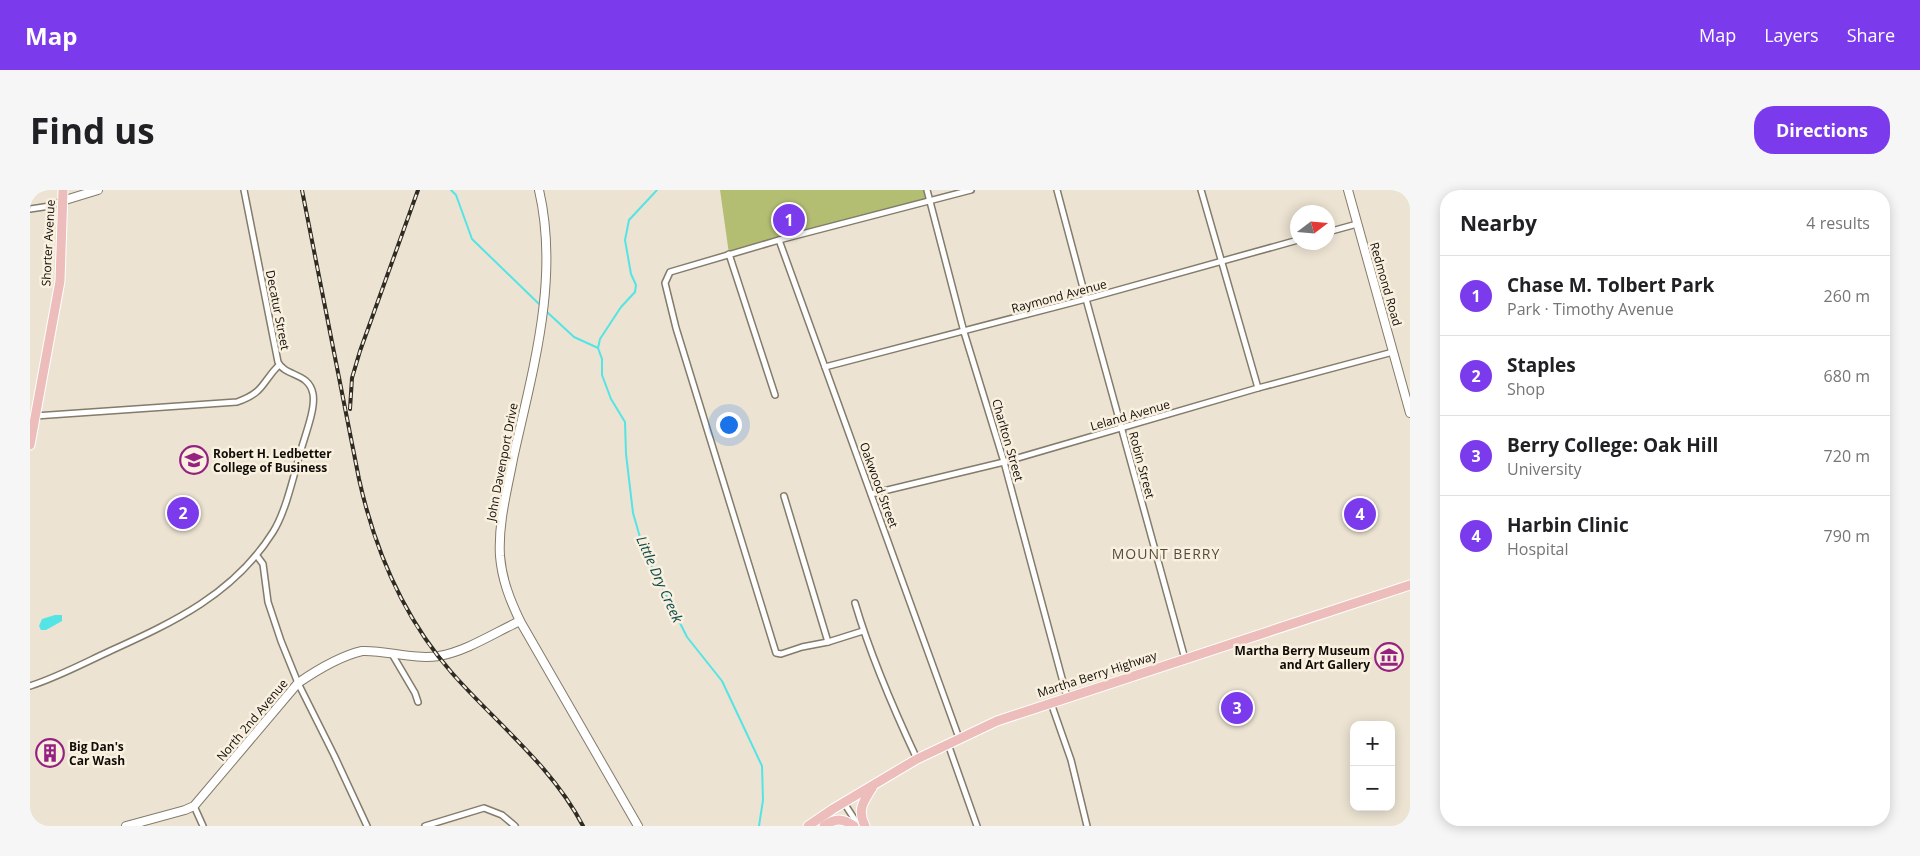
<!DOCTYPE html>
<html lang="en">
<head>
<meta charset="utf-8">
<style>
  body { margin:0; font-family:"Open Sans",sans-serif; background:#f6f6f6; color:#202124 }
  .controls { position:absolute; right:15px; bottom:15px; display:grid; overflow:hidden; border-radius:10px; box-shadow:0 2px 12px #0003 }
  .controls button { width:45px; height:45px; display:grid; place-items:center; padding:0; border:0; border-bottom:1px solid #e0e0e0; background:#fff; color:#202124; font:25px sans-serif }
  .compass { position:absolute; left:1260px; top:15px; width:45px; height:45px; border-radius:50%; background:#fff; box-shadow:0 2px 12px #0003; rotate:74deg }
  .you { position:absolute; left:698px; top:234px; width:18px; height:18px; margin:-12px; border:4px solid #fff; border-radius:50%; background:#1a73e8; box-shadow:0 0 0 8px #1a73e833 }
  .badge { display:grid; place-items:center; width:32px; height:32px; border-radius:50%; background:#7c3aed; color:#fff; font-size:16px; font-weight:700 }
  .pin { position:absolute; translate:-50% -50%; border:2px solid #fff; box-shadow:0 1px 5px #0006 }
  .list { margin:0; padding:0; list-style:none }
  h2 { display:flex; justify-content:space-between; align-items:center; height:65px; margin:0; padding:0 20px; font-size:21px }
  h2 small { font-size:16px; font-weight:400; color:#757577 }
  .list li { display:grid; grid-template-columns:32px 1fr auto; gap:15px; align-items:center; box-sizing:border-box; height:80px; padding:0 20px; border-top:1px solid #e0e0e0 }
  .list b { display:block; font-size:19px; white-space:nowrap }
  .list p { margin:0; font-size:16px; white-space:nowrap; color:#757577 }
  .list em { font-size:16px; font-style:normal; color:#757577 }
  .map { position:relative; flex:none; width:1380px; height:636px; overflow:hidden; border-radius:20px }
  header { display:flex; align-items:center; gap:30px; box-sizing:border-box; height:70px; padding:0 25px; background:#7c3aed; color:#fff }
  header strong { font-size:24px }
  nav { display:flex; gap:28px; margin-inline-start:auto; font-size:18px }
  .intro { display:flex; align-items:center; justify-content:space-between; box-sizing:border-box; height:120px; padding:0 30px }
  h1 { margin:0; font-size:35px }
  .button { padding:12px 22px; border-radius:20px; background:#7c3aed; color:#fff; font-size:18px; font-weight:700 }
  main { display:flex; gap:30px; padding:0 30px }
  aside { flex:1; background:#fff; border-radius:20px; box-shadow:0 2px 12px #0003 }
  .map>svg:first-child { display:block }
</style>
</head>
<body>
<header>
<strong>Map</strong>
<nav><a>Map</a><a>Layers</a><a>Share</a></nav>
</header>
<div class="intro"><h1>Find us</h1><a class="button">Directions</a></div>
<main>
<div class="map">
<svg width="1380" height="636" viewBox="0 0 1380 636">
  <rect width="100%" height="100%" fill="#ece3d2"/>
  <polygon fill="#b4be73" points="690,0 897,0 900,10 699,64"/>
  <polygon fill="#54e4e6" points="25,425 32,425 32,431 16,440 11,440 9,436 12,429"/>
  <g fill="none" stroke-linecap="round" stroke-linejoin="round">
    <g stroke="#54e4e6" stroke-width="2">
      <polyline points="421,0 426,5 442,49 509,114"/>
      <polyline points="627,0 599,30 595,50 601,84 606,95 605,102 591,117 570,149 568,158 572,169 572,185 581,209 595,232 596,264 603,323 614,361 657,447 692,491 732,576 733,610 729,636"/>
      <polyline points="517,122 544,147 568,158"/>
    </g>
    <defs>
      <g id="street">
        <polyline points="897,0 934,142 974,272 1037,507"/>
        <polyline points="1027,0 1056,109 1155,469"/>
        <polyline points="1171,0 1228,198"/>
        <polyline points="0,19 20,16 32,11"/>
        <polyline points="1298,42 1327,34"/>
        <polyline points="749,50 929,548"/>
        <polyline points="699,64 745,205"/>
        <polyline points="795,177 1056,109 1268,50"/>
        <path d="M5 226 207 212C235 202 231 193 249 175"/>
        <polyline points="841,304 974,272 1228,198 1363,162"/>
        <polyline points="754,306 798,452"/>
        <polyline points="227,366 233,374 238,412 251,451 268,493 304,565 337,636"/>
        <path d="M825 413C841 467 863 518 887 569"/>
        <polyline points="833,441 798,452 772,457 751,464 746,463 646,138 635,93 640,82 749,50 941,0"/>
        <polyline points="362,464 385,503 388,512"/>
        <path d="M0 496C28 487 54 473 80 461 144 432 204 404 243 342 255 323 263 289 269 267 273 250 286 220 283 204 279 182 255 187 248 172L214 0"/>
        <polyline points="1021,513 1041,570 1057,636"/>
        <polyline points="918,554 947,636"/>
        <polyline points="814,613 829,636"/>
        <polyline points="164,616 173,636"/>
        <polyline points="395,636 454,618 472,625 485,636"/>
      </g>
      <g id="secondary">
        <path d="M509 0C530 90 502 182 483 269 477 301 468 333 470 366 472 390 480 410 490 431L608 636"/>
        <polyline points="1318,0 1380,223"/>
        <polyline points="32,11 68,0"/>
        <path d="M96 636 155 620 164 616 268 493C287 480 310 466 332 461 357 460 383 470 409 466 437 461 464 443 490 431"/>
      </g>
      <g id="primary">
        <polyline points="0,255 30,91 33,0"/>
        <polyline points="778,636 803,619 887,569 967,531 1380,395"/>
        <path d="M794 636C805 628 813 628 824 636"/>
        <path d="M835 636C827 620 833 612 842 598"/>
      </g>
    </defs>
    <use href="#street" stroke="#837b6b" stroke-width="8"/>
    <use href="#secondary" stroke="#837b6b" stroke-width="10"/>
    <use href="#primary" stroke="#fff" stroke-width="11"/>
    <use href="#street" stroke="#fff" stroke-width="5"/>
    <use href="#secondary" stroke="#fff" stroke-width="8"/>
    <use href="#primary" stroke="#edbdbc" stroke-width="9"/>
    <defs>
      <g id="rail">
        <path d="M272 0 329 289C345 361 373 427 422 483 466 533 522 576 553 636"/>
        <polyline points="320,219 322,188 330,161 388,0"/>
      </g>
    </defs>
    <use href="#rail" stroke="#2e2b24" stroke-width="4"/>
    <use href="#rail" stroke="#f9f0df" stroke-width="2" stroke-dasharray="5.5" stroke-linecap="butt"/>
  </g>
  <defs>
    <symbol id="university-ring" viewBox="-11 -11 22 22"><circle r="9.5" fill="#f9f0df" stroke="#952281" stroke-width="1.5"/><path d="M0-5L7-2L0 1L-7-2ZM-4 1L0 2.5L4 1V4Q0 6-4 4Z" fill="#952281"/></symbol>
    <symbol id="museum-ring" viewBox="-11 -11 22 22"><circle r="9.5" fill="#f9f0df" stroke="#952281" stroke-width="1.5"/><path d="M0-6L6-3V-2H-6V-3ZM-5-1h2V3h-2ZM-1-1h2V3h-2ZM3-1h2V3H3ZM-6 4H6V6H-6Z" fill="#952281"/></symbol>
    <symbol id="building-ring" viewBox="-11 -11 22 22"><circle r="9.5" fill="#f9f0df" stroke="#952281" stroke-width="1.5"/><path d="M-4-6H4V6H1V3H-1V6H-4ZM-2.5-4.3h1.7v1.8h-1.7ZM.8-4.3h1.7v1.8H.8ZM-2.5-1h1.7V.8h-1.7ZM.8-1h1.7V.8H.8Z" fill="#952281"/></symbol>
  </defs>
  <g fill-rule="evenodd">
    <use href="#university-ring" x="148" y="254" width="32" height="32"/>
    <use href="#museum-ring" x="1343" y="451" width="32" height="32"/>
    <use href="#building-ring" x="4" y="547" width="32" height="32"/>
  </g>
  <g text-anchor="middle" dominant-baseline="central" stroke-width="5" stroke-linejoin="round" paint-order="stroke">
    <g font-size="12" fill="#100d08" stroke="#f9f0df">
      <text transform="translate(18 53) rotate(-87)">Shorter Avenue</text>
      <text transform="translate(1356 94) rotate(74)">Redmond Road</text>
      <text transform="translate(1029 106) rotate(-15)">Raymond Avenue</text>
      <text transform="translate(248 120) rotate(79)">Decatur Street</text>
      <text transform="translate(1100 225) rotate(-16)">Leland Avenue</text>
      <text transform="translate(978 250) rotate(74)">Charlton Street</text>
      <text transform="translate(472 272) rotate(-79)">John Davenport Drive</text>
      <text transform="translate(1112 275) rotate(75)">Robin Street</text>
      <text transform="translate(849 295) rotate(70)">Oakwood Street</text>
      <text transform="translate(1067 484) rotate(-18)">Martha Berry Highway</text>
      <text transform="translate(222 530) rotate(-50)">North 2nd Avenue</text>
    </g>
    <g font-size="12" font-weight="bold" fill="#100d08" stroke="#f9f0df" text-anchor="start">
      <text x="183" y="263">Robert H. Ledbetter<tspan x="183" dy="14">College of Business</tspan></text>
      <text x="1340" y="460" text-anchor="end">Martha Berry Museum<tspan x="1340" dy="14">and Art Gallery</tspan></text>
      <text x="39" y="556">Big Dan's<tspan x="39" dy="14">Car Wash</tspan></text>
    </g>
    <g font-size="14" letter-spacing="1" fill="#544c3e" stroke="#f9f0df">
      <text x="1136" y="363">MOUNT BERRY</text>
    </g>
    <g font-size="14" font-style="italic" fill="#0c4c4d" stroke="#f9f0df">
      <text transform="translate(630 389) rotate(66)">Little Dry Creek</text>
    </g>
  </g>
</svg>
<div class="controls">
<button>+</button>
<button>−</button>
</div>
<svg class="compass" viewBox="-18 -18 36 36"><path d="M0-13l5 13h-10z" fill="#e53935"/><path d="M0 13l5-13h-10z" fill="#757577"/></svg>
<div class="you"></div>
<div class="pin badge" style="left:759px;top:30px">1</div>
<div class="pin badge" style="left:153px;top:323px">2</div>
<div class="pin badge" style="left:1207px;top:518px">3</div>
<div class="pin badge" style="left:1330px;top:324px">4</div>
</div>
<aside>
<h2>Nearby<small>4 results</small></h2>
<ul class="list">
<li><span class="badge">1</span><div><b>Chase M. Tolbert Park</b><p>Park · Timothy Avenue</p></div><em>260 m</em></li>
<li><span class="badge">2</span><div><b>Staples</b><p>Shop</p></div><em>680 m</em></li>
<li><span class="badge">3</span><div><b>Berry College: Oak Hill</b><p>University</p></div><em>720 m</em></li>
<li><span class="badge">4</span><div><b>Harbin Clinic</b><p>Hospital</p></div><em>790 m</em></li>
</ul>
</aside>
</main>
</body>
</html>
